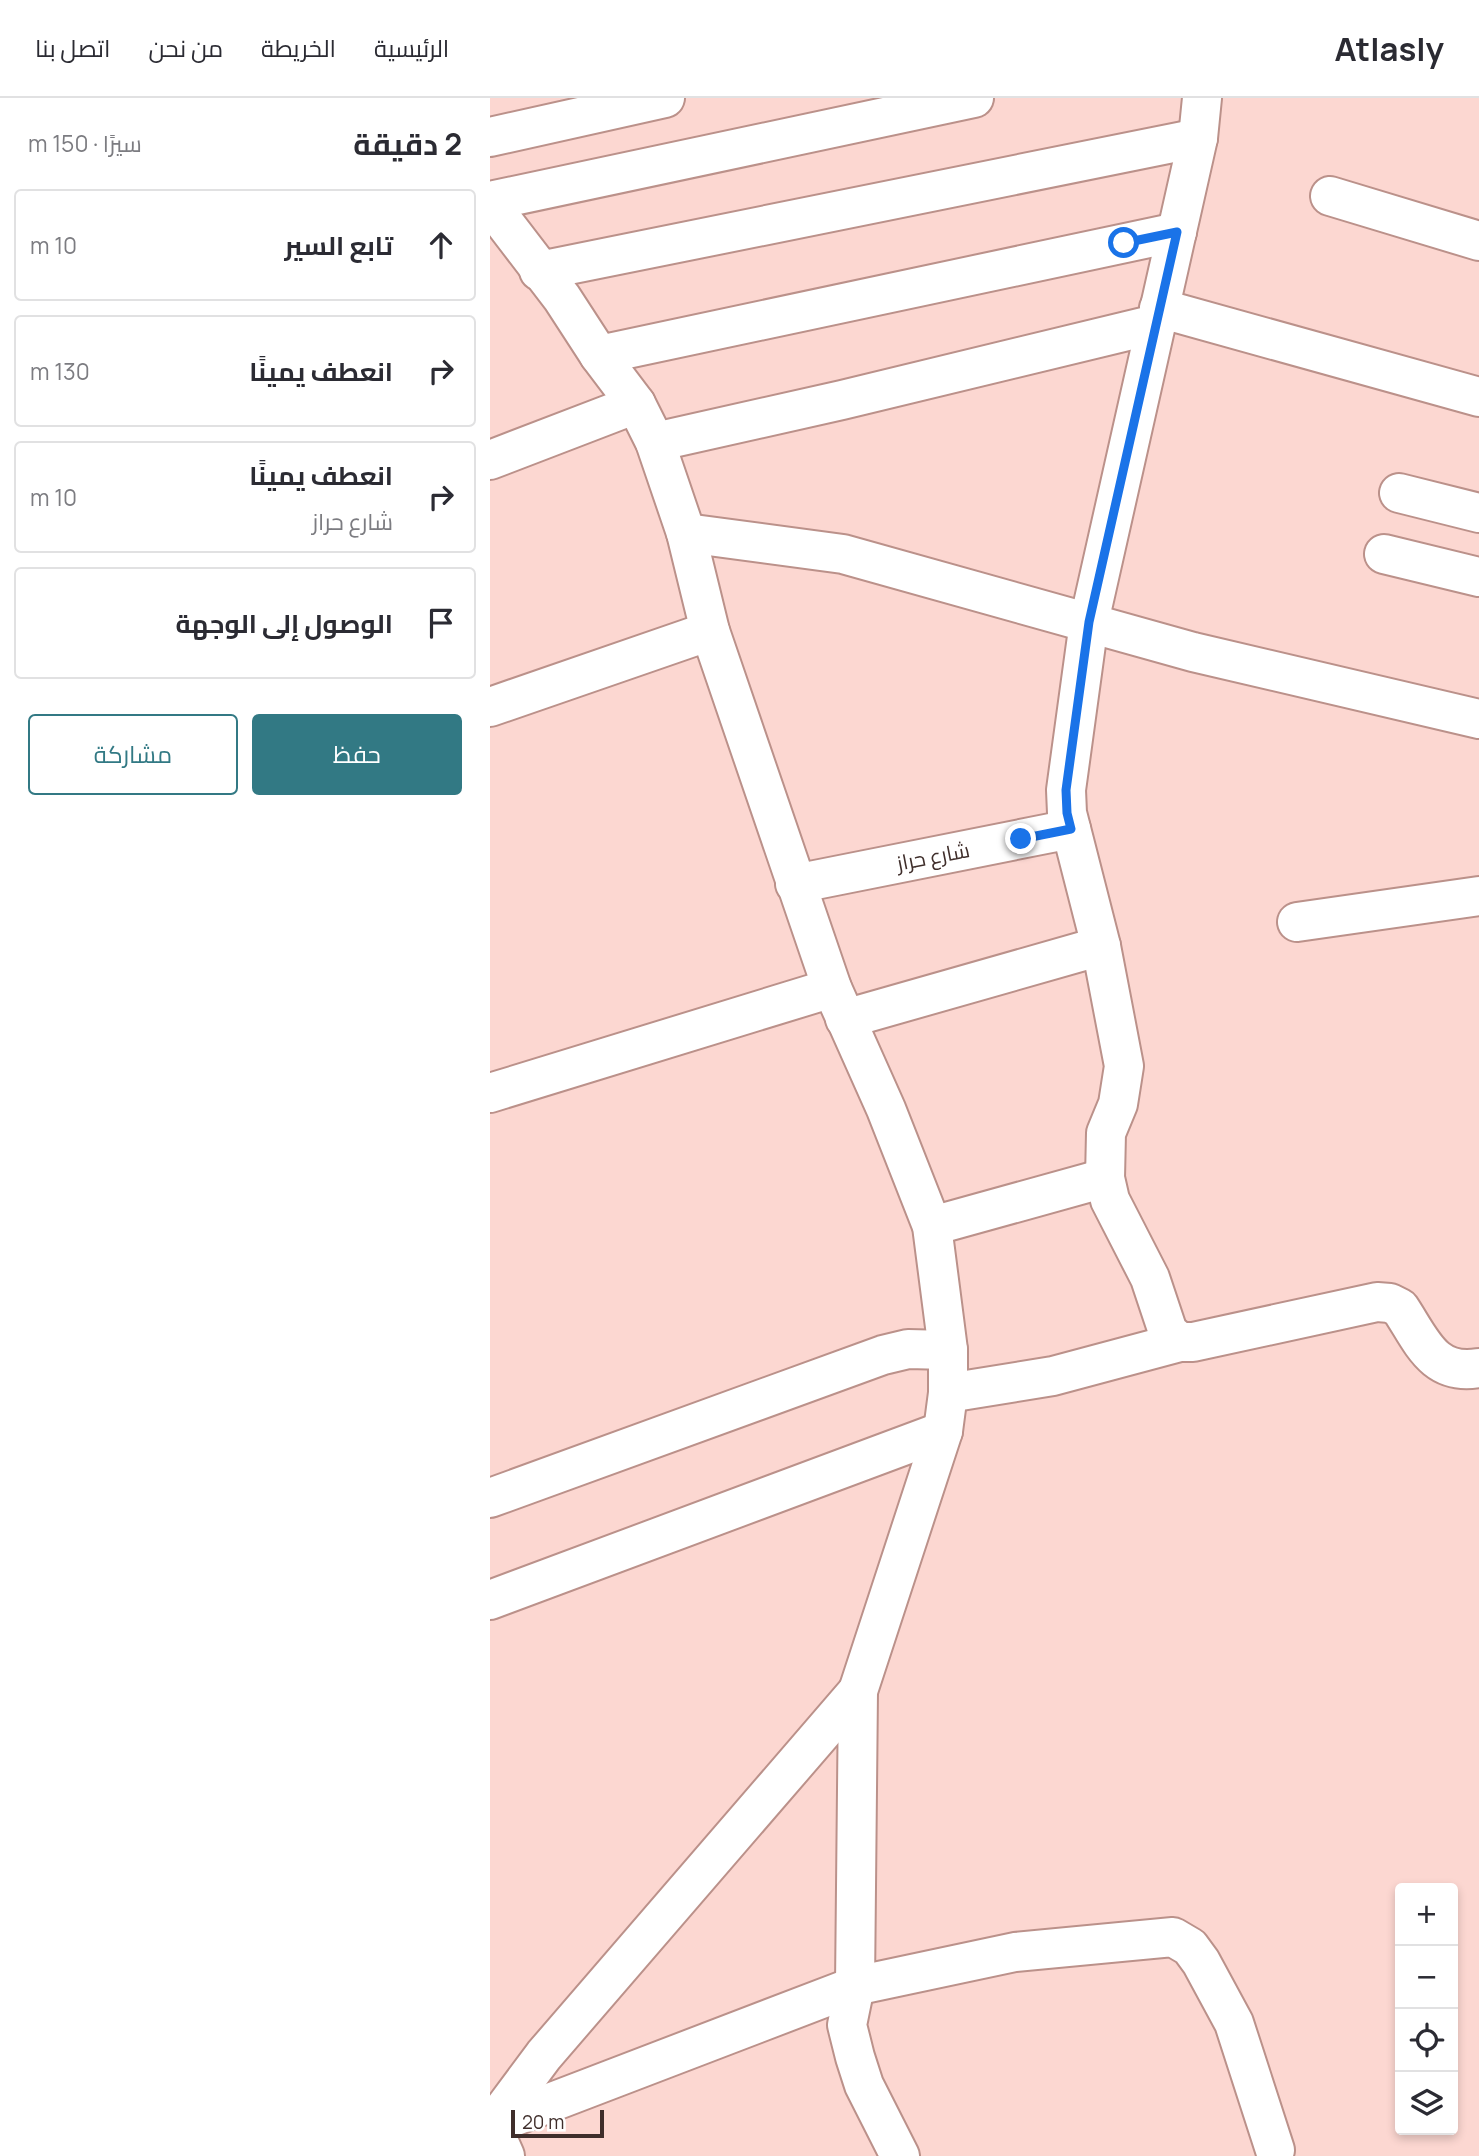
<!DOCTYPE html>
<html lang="ar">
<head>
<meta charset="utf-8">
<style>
  body { margin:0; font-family:Manrope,Cairo,sans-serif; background:#f7f7f7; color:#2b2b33; direction:rtl }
  .controls { position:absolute; right:21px; bottom:21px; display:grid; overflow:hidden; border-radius:7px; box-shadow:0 4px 10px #0003 }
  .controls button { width:63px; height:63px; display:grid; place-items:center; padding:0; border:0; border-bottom:2px solid #e1e1e2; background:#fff; color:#2b2b33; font:35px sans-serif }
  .scale { position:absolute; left:21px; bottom:18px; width:93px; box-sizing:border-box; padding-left:7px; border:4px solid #3f2e2b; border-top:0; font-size:19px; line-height:24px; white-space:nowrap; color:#3f2e2b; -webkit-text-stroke:5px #fff; paint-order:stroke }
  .stop { position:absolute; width:21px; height:21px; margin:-16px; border:5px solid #1a73e8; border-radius:50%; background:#fff }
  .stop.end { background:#1a73e8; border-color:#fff; box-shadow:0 2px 7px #0008 }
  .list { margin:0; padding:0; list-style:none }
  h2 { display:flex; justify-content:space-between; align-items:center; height:91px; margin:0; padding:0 28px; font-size:30px }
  h2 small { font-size:23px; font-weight:400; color:#7c7c81 }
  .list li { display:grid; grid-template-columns:46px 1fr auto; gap:21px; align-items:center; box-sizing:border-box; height:112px; margin:0 14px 14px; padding:0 14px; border:2px solid #e1e1e2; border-radius:7px }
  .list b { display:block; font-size:26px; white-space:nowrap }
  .list p { margin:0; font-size:23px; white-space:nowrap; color:#7c7c81 }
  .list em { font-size:23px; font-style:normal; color:#7c7c81 }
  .actions { display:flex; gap:14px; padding:21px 28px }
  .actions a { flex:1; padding:16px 0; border:2px solid #327984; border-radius:7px; text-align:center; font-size:24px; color:#327984 }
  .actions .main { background:#327984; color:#fff }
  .icon { flex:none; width:38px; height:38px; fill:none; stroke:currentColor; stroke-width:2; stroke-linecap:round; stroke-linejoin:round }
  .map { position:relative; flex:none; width:989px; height:2058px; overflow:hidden; direction:ltr }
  header { display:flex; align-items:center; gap:42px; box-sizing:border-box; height:98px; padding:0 35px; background:#fff; border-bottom:2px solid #e1e1e2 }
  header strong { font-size:33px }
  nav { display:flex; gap:38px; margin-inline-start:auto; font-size:24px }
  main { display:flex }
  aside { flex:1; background:#fff }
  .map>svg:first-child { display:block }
</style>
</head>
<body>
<header>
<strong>Atlasly</strong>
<nav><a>الرئيسية</a><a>الخريطة</a><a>من نحن</a><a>اتصل بنا</a></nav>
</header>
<main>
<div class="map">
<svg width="989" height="2058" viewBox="0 0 989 2058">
  <rect width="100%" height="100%" fill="#fcd7d1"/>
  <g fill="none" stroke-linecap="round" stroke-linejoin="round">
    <defs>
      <g id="minor">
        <path d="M712 0 708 40 599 524 576 692 577 715 611 848 634 968 628 1006 616 1035 615 1080 620 1102 660 1180 678 1234 690 1244H703L887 1204 900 1205 910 1210C932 1243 943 1278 989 1270"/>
        <polyline points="0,39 175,0"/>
        <polyline points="840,98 989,143"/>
        <polyline points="0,103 484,0"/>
        <polyline points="0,106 72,200 109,257 146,306 165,344 196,435 220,533 342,890 396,1011 442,1128 458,1252 458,1295 453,1333 368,1593 365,1888 357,1927 365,1959 374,1987 410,2058"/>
        <polyline points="49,173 708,40"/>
        <polyline points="669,210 989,299"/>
        <polyline points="109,257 687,134"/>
        <polyline points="165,344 352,302 666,226"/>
        <polyline points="0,362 146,306"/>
        <polyline points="909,395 989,415"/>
        <polyline points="196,435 353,456 703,554 989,621"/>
        <polyline points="894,456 989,479"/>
        <polyline points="0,609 220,533"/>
        <polyline points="305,786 581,731"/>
        <polyline points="807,824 989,798"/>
        <polyline points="355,921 611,848"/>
        <polyline points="0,995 342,890"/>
        <polyline points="442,1128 615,1080"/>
        <polyline points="458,1295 563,1278 690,1244"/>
        <polyline points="0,1400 393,1257 418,1251 458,1252"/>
        <polyline points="0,1502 453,1333"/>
        <polyline points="0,2024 15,2058"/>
        <polyline points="2,2027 365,1888 525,1854 683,1839 700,1849 711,1864 744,1925 785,2052"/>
        <polyline points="2,2027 54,1957 368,1593"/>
      </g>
    </defs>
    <use href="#minor" stroke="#bb918a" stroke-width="42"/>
    <use href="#minor" stroke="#fff" stroke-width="38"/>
  </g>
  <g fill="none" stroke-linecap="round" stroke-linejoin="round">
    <polyline stroke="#1a73e8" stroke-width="9" points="531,741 581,731 577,715 576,692 599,524 687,134 634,145"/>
  </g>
  <g text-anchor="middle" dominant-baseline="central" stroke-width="6" stroke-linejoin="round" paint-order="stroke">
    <g font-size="21" fill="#3f2e2b" stroke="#fff">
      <text transform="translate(443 758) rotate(-11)">شارع حراز</text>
    </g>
  </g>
</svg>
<div class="controls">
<button>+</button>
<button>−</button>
<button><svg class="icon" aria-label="locate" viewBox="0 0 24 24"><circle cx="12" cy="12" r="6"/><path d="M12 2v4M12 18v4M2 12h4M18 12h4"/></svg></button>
<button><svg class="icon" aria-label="layers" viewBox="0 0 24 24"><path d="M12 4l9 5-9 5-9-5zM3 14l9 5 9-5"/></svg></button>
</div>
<div class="scale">20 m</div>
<div class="stop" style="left:634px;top:145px"></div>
<div class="stop end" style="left:531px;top:741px"></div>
</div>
<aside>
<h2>2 دقيقة<small>سيرًا · 150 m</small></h2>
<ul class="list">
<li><svg class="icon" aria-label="ahead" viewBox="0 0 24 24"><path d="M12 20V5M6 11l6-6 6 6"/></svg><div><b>تابع السير</b></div><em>10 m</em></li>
<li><svg class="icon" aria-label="right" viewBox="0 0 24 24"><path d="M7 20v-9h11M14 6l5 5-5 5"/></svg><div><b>انعطف يمينًا</b></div><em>130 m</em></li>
<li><svg class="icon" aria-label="right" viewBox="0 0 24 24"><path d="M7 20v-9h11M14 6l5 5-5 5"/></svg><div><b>انعطف يمينًا</b><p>شارع حراز</p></div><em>10 m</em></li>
<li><svg class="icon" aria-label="arrive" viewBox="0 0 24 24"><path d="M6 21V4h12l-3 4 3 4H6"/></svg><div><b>الوصول إلى الوجهة</b></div></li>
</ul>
<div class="actions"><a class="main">حفظ</a><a>مشاركة</a></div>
</aside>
</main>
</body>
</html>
